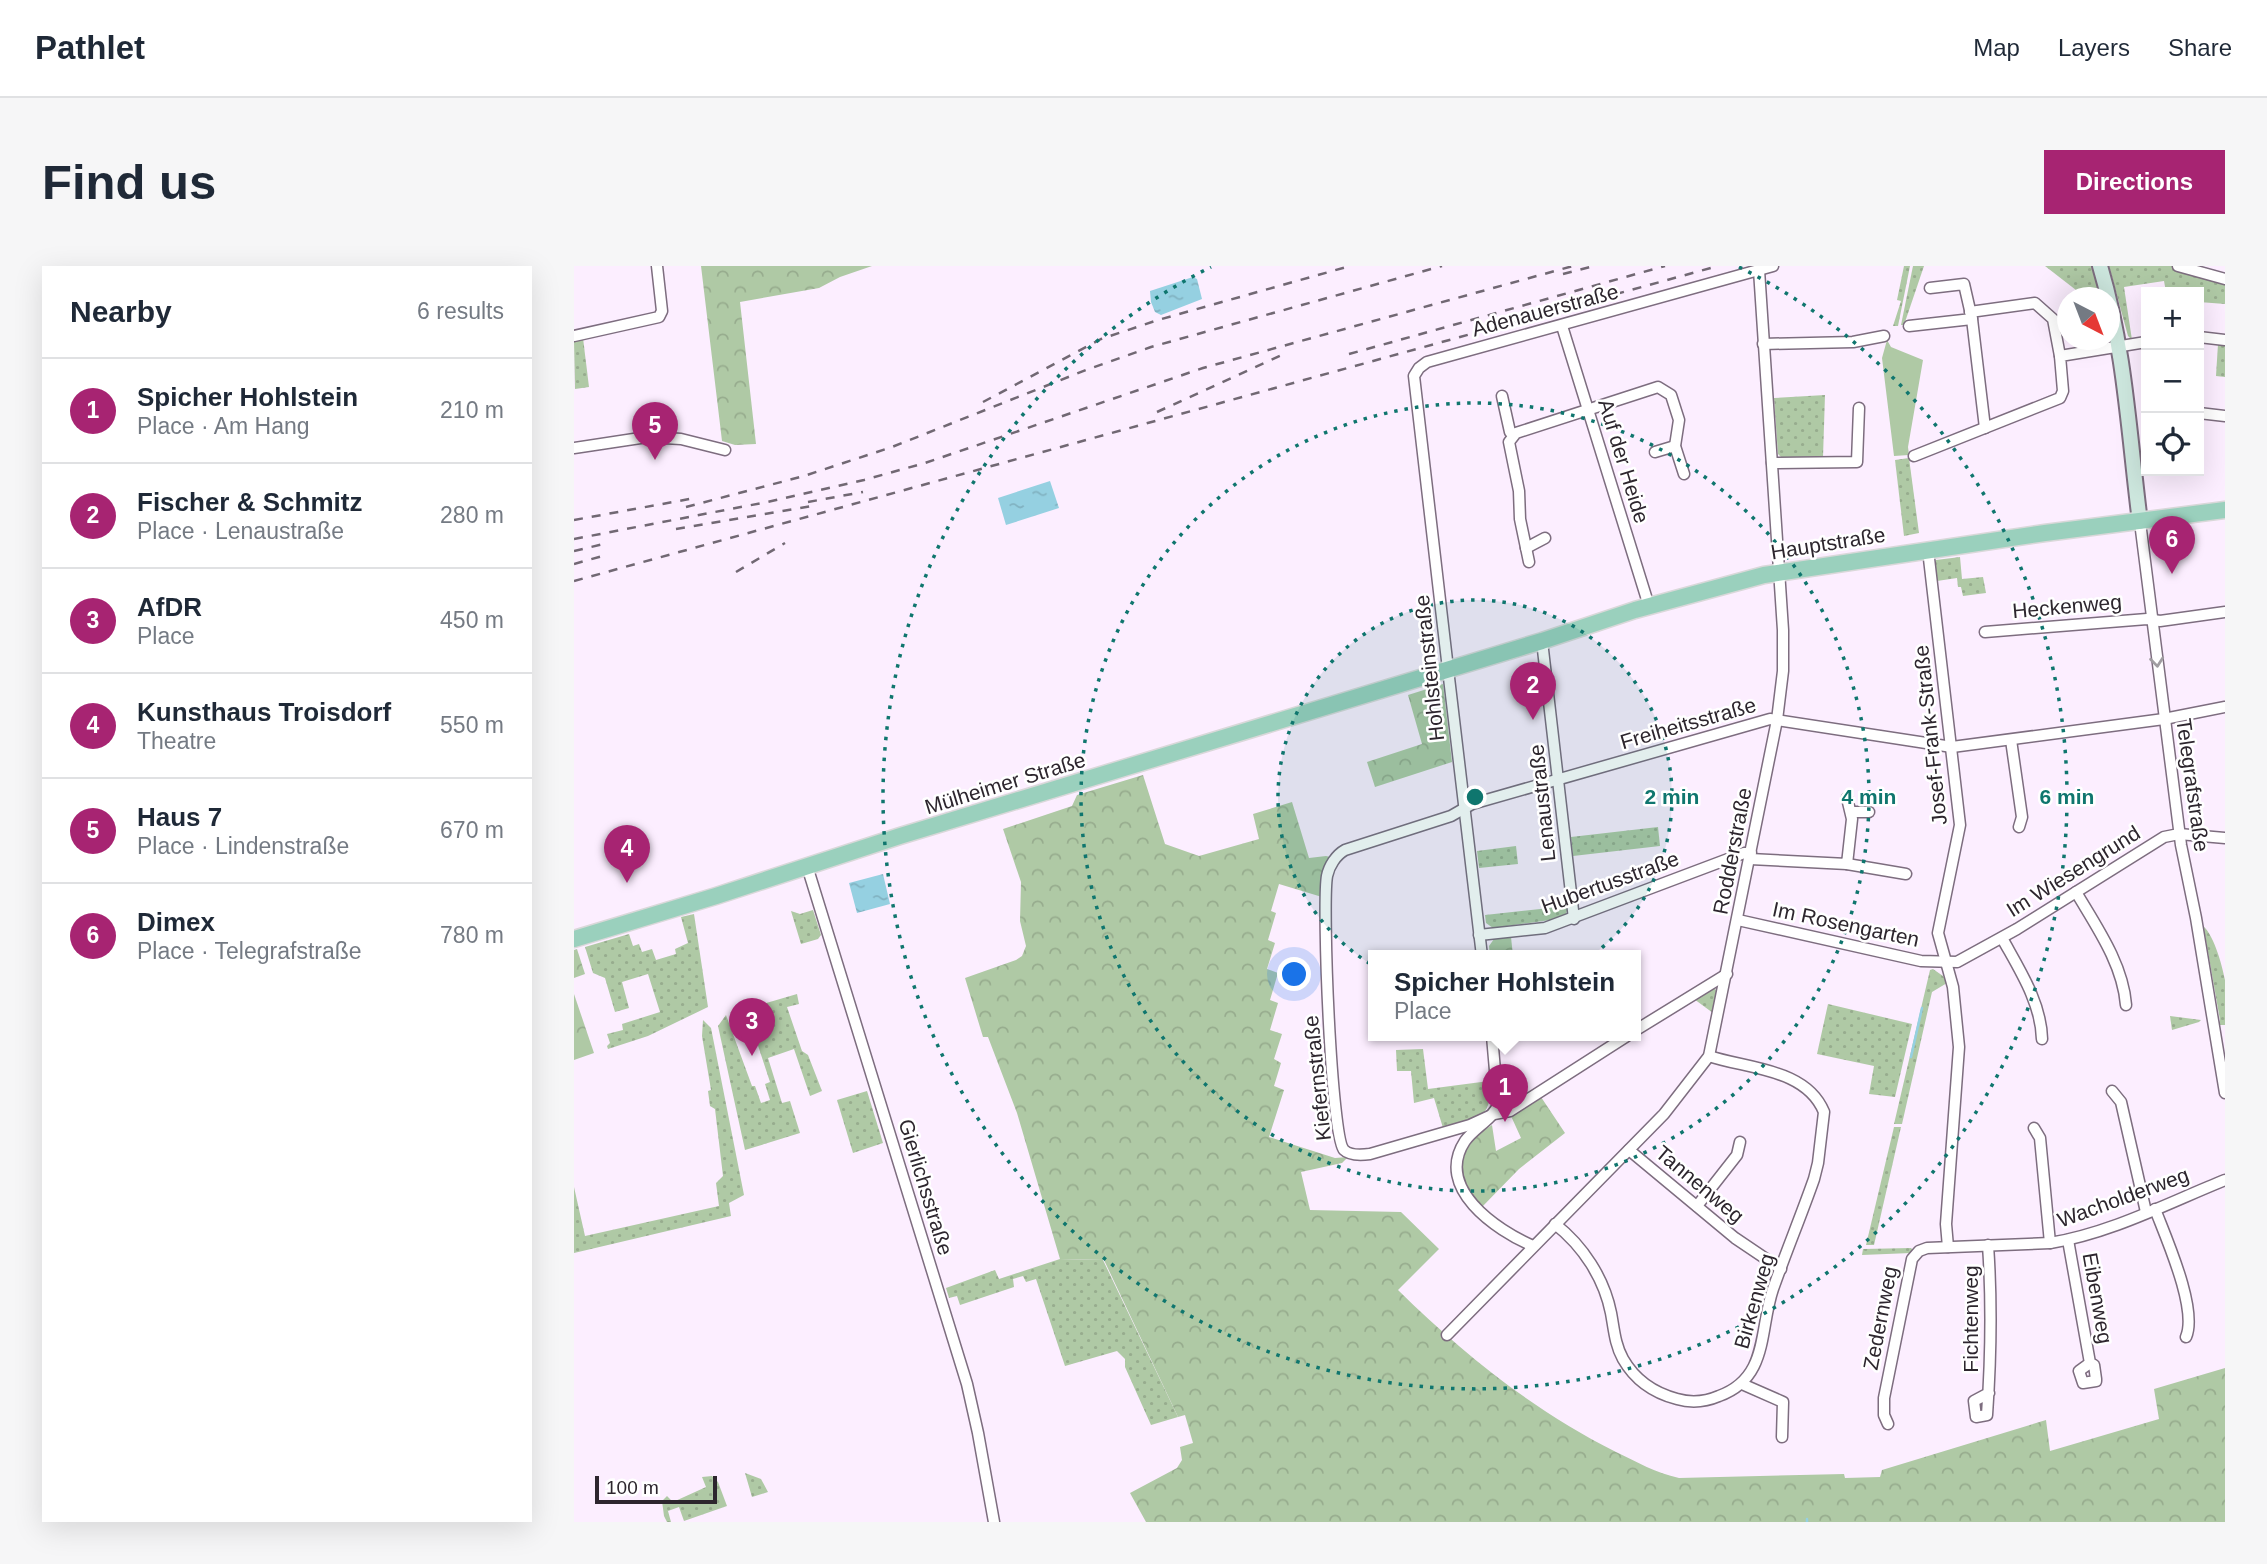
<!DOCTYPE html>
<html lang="en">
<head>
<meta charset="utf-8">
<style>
  body { margin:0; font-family:Arial,sans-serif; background:#f6f6f7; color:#1f2937 }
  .controls { position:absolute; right:21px; top:21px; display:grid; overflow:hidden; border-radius:0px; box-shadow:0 7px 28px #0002 }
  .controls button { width:63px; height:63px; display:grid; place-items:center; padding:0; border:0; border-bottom:2px solid #e0e1e3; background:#fff; color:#1f2937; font:35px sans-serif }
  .compass { position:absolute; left:1483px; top:21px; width:63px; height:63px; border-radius:50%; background:#fff; box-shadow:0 7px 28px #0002; rotate:138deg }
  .scale { position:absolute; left:21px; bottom:18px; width:122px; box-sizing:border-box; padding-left:7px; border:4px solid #2d262e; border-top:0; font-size:19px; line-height:24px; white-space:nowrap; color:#2d262e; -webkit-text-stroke:5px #fff; paint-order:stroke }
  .you { position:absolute; left:721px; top:709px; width:24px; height:24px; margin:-18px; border:5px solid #fff; border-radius:50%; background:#1a73e8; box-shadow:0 0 0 10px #1a73e833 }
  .badge { display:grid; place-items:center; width:46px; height:46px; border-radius:50%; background:#a72472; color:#fff; font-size:23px; font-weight:700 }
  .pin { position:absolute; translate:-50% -58px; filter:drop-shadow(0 2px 4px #0008) }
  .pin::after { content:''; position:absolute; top:37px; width:24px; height:21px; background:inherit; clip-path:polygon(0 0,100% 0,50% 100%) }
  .popup { position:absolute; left:794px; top:684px; width:273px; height:91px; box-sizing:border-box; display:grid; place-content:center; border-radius:0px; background:#fff; filter:drop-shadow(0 2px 5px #0005); font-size:23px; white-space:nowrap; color:#747a83 }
  .popup b { font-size:26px; color:#1f2937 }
  .popup::after { content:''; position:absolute; left:50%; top:100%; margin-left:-14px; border:14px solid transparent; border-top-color:#fff }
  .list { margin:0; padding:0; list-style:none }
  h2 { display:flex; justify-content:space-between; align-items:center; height:91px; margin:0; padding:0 28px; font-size:30px }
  h2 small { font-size:23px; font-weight:400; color:#747a83 }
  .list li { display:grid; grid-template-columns:46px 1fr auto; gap:21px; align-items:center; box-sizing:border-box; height:105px; padding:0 28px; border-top:2px solid #e0e1e3 }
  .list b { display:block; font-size:26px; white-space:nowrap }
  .list p { margin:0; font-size:23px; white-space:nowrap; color:#747a83 }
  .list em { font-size:23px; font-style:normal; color:#747a83 }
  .icon { flex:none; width:38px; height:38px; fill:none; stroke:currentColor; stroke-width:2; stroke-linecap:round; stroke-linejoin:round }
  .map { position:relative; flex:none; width:1651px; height:1256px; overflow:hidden; border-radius:0px }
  header { display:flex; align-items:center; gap:42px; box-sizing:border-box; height:98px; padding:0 35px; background:#fff; border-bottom:2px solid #e0e1e3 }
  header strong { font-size:33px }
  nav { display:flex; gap:38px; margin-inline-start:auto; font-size:24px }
  .intro { display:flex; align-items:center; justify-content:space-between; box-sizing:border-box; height:168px; padding:0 42px }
  h1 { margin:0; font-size:49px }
  .button { padding:18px 32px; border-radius:0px; background:#a72472; color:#fff; font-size:24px; font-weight:700 }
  main { display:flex; gap:42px; padding:0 42px }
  aside { flex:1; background:#fff; border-radius:0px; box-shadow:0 7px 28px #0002 }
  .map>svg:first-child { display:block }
</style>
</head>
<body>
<header>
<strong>Pathlet</strong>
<nav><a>Map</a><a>Layers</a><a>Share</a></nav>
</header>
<div class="intro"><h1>Find us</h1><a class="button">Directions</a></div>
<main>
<aside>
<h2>Nearby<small>6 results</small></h2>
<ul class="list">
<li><span class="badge">1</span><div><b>Spicher Hohlstein</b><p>Place · Am Hang</p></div><em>210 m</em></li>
<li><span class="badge">2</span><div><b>Fischer &amp; Schmitz</b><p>Place · Lenaustraße</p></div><em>280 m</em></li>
<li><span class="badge">3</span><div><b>AfDR</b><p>Place</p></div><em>450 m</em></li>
<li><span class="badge">4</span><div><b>Kunsthaus Troisdorf</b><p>Theatre</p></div><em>550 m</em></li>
<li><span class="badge">5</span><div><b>Haus 7</b><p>Place · Lindenstraße</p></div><em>670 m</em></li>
<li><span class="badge">6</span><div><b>Dimex</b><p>Place · Telegrafstraße</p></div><em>780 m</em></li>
</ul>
</aside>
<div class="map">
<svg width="1651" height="1256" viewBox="0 0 1651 1256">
  <defs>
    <pattern id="grass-dots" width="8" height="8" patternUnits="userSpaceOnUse" patternTransform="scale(1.75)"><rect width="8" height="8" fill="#afc9a5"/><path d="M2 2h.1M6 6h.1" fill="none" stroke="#97ac8e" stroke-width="1.8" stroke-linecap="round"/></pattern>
    <pattern id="forest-crowns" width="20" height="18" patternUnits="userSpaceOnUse" patternTransform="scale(1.75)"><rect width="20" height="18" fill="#afc9a5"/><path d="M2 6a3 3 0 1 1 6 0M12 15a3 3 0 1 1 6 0" fill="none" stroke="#97ac8e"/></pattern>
    <pattern id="water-ripples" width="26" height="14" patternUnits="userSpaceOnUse" patternTransform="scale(1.75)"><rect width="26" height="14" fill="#95d0e1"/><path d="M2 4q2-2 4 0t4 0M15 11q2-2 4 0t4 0" fill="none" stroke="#81b2c1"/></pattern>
  </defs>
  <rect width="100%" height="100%" fill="#fceeff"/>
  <g fill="url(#grass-dots)">
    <polygon points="1330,0 1336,0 1324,60 1319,60 1327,35 1323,34"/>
    <polygon points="1339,0 1350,0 1330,59 1327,59"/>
    <polygon points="1471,0 1517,0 1528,31 1511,31"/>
    <polygon points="1535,0 1599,0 1604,4 1651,15 1651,38 1625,36 1625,26 1592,26 1590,15 1550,21 1558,74 1554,70"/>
    <polygon points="9,72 15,121 1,123 0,75"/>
    <polygon points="1644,78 1651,78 1651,111 1642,110"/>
    <polygon points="1251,129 1249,191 1209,193 1204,188 1200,132"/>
    <polygon points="1335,192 1345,267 1330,270 1321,194"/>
    <polygon points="1386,291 1388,313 1409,311 1412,327 1389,330 1387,321 1384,321 1383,312 1363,315 1359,297 1362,294"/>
    <polygon points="1084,561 1086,580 999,590 997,571"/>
    <polygon points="942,580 944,598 905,602 903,585"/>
    <polygon points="994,640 992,649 983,653 919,662 912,657 911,649"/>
    <polygon points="239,644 247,669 244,673 227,678 217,645 226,648"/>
    <polygon points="120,648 134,741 74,770 34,783 33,780 36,777 33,768 49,764 48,758 86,746 74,708 48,716 55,742 41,746 31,712 19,707 11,681 55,668 59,680 65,678 68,686 78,683 82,694 102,688 101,683 114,677 107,651"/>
    <path d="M1626 658C1639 664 1648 699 1651 714 1651 728 1651 745 1651 759H1644L1646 754 1631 669 1627 665Z"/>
    <polygon points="1359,703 1369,710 1373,717 1358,726 1328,858 1320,858 1356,704"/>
    <polygon points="1139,722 1144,725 1139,747 1120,733"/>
    <polygon points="223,728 225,738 213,741 228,785 234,789 248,825 236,830 220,783 194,792 208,837 216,835 226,867 171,884 144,760 152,749 178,820 181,820 187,837 196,834 191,818 196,816 172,743"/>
    <polygon points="1254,738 1338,758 1321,831 1295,828 1300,800 1243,788"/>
    <polygon points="1596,750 1627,754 1625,756 1598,764"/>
    <polygon points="129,754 137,762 170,929 155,937 157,950 0,987 0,921 11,970 145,940 142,917 149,910 141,843 136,840 134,825 137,824 128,770"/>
    <path d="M849 783 854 823 915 815C920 855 901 853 869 862L860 832 840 837 837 805H823L822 784Z"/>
    <polygon points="293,825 309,877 279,887 263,834"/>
    <polygon points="1320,861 1327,861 1300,979 1292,979"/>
    <polygon points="1337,982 1339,984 1337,987 1288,989 1289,983"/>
    <polygon points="486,993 529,994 604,1151 577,1159 551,1101 551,1093 543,1085 491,1100 462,1013 452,1016 449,1010 439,1013 440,1021 386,1039 383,1030 375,1032 372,1022 421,1004 425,1013"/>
    <polygon points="171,1207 187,1213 194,1226 178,1231"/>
    <polygon points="138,1210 144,1216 153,1240 110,1255 105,1241 94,1245 97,1256 93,1256 90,1250 88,1235 93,1230 99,1236 132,1221 128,1211"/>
  </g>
  <g fill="url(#forest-crowns)">
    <polygon points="127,0 298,0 266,11 245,22 166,36 182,178 161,179 148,175"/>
    <polygon points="869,418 878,496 801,521 793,496 848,478 834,429"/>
    <path d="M569 509 591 578 625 590 685 573 679 548 718 536 735 592 752 590 756 591 748 631 705 618 697 645 702 647 694 674 701 677 693 703 704 707 696 734 704 737 696 764 708 768 700 793 707 797 700 820 710 824 695 871 761 892 774 891 768 897 727 906 736 944 827 946 865 983 824 1024C889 1088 960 1145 1042 1186 1063 1196 1082 1207 1105 1212L1270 1208 1271 1212 1306 1211 1308 1204 1472 1154 1476 1185 1585 1153 1580 1123 1651 1102V1256H572L556 1227 603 1202 608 1194 606 1181 619 1177 611 1149 604 1151 530 994 486 993 443 847 414 771H409L391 712 442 694 448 690 452 680 446 655 447 616 429 563 498 540 503 529Z"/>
    <polygon points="937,671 939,690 916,690 915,680 920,673"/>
    <polygon points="3,683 11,708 0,712 0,684"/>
    <polygon points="0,728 20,787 0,794"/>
    <path d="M967 831 991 867 945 903 908 941C878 912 883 880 918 859L922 885 947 872 937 850Z"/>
  </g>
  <polygon fill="#afc9a5" points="1313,74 1317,81 1349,94 1334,181 1335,189 1320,190 1308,92"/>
  <g fill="url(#water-ripples)">
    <polygon points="619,11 623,13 628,33 587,49 581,46 577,36 576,25"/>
    <polygon points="476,215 485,242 432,259 424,232"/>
    <polygon points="309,608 316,638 283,647 275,617"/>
  </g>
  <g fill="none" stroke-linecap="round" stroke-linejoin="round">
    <g stroke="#95d0e1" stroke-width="2.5">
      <polyline points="1337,791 1348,742"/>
      <polyline points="1233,1256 1233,1253"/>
    </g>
    <defs>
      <g id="minor">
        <polyline points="1604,0 1651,13"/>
        <polyline points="1396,46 1461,37 1479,53 1486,90"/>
        <polyline points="1398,53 1411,162"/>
        <polyline points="988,60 1075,340"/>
        <polyline points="1335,60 1398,53 1390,18 1356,22"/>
        <polyline points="0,70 85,51 88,45 83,0"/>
        <polyline points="1625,71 1651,74"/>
        <polyline points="1189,78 1279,76 1310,70"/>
        <polyline points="928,130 936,166 939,169"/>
        <polyline points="1625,147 1651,150"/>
        <polyline points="0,182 73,171 107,173 151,184"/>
        <polyline points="1081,186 1101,180"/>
        <polyline points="1340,190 1486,132 1489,125 1486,90 1572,76"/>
        <polyline points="1198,197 1283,196 1285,142"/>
        <polyline points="1566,256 1607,579 1622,652 1651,827"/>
        <polyline points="952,282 971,272"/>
        <polyline points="1354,284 1386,559 1364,667 1379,721 1385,781 1372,958 1374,981"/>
        <polyline points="955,296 946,253 945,225 935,176 942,167 1084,121 1097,129 1105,154 1101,180 1110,208"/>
        <polyline points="1411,366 1573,353 1586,355 1651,346"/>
        <polyline points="968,375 1000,653"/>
        <polyline points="1437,474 1448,551 1445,561"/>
        <polyline points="1278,546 1295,546"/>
        <polyline points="1176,593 1273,598 1278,553 1273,532"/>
        <polyline points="1273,598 1332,608"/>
        <polyline points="233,600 393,1118 404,1167 420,1256"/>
        <path d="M1502 626C1522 660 1549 698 1552 739"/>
        <polyline points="1164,654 1347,695 1383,696 1443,663 1590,571 1605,568 1651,572"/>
        <polyline points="905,669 971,662 1170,587 1177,587"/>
        <path d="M1428 672C1445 703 1467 736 1468 773"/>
        <path d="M908 690C885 497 862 303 840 110L845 102 853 96 1199 0"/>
        <polyline points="1062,764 1153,708"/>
        <path d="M918 770 924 839C918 854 901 861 891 875 860 922 922 964 959 980"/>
        <path d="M1053 770 936 845 920 848 896 859 796 888C788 889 776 890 770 884 757 871 748 638 753 610 755 600 762 589 771 584L877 550 898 538 1196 453 1378 481 1590 453 1651 441"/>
        <polyline points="1538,825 1547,836 1572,946"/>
        <polyline points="1460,862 1466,872 1476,977"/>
        <polyline points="1055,884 1161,972 1207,1003"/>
        <polyline points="1123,940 1163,889 1166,876"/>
        <path d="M1581 943C1592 972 1624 1043 1612 1071"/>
        <path d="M981 958C1009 980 1030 1012 1037 1047 1040 1063 1041 1079 1049 1093 1061 1114 1080 1127 1103 1133 1117 1137 1131 1136 1145 1130 1195 1112 1185 1064 1199 1023 1212 986 1227 950 1240 913L1244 897 1250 846C1232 802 1173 803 1135 790"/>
        <polyline points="1494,974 1516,1097 1520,1099 1522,1113 1522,1115 1509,1117 1505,1105 1516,1097"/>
        <path d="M1414 979C1418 1036 1417 1092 1413 1149L1402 1151 1400 1135 1415 1127"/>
        <polyline points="873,1069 1090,848 1135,790 1203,454 1209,405 1209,364 1185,4"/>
        <polyline points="1168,1118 1209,1136 1208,1171"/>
        <path d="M1314 1158 1310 1149V1132L1338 993 1345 985 1353 982 1476 977C1537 967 1594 937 1651 914"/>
      </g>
      <path id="secondary" d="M1526 0C1551 83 1555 170 1566 256"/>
      <polyline id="primary" points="0,673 142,630 326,570 968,375 1061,344 1190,309 1471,267 1651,244"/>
    </defs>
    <use href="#minor" stroke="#7d6d7f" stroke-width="13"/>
    <use href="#secondary" stroke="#7d6d7f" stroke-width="18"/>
    <use href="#primary" stroke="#d9d8d9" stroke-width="19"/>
    <use href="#minor" stroke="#fff" stroke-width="10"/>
    <use href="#secondary" stroke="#cde7de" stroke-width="14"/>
    <use href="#primary" stroke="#9ad0bd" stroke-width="16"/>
    <g stroke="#716873" stroke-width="2.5" stroke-dasharray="9 9" stroke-linecap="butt">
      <polyline points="989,8 1020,0"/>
      <polyline points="775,88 1091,0"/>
      <polyline points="409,136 527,73 584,54 776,0"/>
      <polyline points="583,146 710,88"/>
      <polyline points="234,236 289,226"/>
      <polyline points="112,241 230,210 318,181 512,104 577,81 868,0"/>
      <polyline points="0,254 121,232"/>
      <polyline points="102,263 244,239"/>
      <polyline points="0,273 193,236 290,214 351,197 629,102 999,0"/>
      <polyline points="0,285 34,277"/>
      <polyline points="0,298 32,289"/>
      <polyline points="162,306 211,277"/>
      <polyline points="0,315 1144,0"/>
    </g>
  </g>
  <defs><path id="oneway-chevron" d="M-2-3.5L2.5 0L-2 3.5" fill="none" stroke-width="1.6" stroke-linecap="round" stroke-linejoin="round" transform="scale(1.75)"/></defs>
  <use stroke="#a09da1" href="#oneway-chevron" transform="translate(1583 396) rotate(84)"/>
  <circle cx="901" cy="531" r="197" fill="#0f766e" fill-opacity=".12"/>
  <g fill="none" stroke="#0f766e" stroke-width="3.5" stroke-dasharray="3.5 7">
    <circle cx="901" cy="531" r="197"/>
    <circle cx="901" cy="531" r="394"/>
    <path d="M1165 1A592 592 0 1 1 637 1"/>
  </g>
  <g text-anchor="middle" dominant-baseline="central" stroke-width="5" stroke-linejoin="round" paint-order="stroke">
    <g font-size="21" fill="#2d262e" stroke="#fff">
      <text transform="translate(971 44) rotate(-15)">Adenauerstraße</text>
      <text transform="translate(1050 195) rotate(73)">Auf der Heide</text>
      <text transform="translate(1254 277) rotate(-9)">Hauptstraße</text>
      <text transform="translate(1493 340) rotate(-5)">Heckenweg</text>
      <text transform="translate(855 402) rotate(-96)">Hohlsteinstraße</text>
      <text transform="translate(1114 457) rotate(-16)">Freiheitsstraße</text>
      <text transform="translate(1356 469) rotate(-96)">Josef-Frank-Straße</text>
      <text transform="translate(431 517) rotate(-17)">Mülheimer Straße</text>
      <text transform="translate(1619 519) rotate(82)">Telegrafstraße</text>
      <text transform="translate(968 537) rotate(-96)">Lenaustraße</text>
      <text transform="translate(1158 585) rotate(-79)">Rodderstraße</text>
      <text transform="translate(1499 605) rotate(-32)">Im Wiesengrund</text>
      <text transform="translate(1036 616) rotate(-20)">Hubertusstraße</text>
      <text transform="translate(1272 658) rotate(12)">Im Rosengarten</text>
      <text transform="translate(743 812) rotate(-96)">Kiefernstraße</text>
      <text transform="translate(1126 918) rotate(40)">Tannenweg</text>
      <text transform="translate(352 921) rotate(73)">Gierlichsstraße</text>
      <text transform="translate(1549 931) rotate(-20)">Wacholderweg</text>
      <text transform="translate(1524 1032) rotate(80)">Eibenweg</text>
      <text transform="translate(1180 1035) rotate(-74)">Birkenweg</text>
      <text transform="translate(1306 1052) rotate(-79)">Zedernweg</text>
      <text transform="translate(1396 1053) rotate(-90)">Fichtenweg</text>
    </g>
  </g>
  <circle cx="901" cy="531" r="10" fill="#0f766e" stroke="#fff" stroke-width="3.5"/>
  <g font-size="21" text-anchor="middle" font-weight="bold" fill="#0f766e" stroke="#fff" stroke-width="5" stroke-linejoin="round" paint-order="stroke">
    <text x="1098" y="538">2 min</text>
    <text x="1295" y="538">4 min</text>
    <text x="1493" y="538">6 min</text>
  </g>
</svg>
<div class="controls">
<button>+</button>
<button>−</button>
<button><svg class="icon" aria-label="locate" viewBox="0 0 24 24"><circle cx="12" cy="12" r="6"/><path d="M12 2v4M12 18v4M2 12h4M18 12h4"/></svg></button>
</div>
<svg class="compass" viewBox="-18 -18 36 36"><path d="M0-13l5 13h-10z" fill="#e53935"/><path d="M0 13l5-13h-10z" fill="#747a83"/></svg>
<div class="scale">100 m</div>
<div class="you"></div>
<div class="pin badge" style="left:931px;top:856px">1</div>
<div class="popup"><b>Spicher Hohlstein</b>Place</div>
<div class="pin badge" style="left:959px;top:454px">2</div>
<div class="pin badge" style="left:178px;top:790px">3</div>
<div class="pin badge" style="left:53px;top:617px">4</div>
<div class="pin badge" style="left:81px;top:194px">5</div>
<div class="pin badge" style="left:1598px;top:308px">6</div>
</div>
</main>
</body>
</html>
